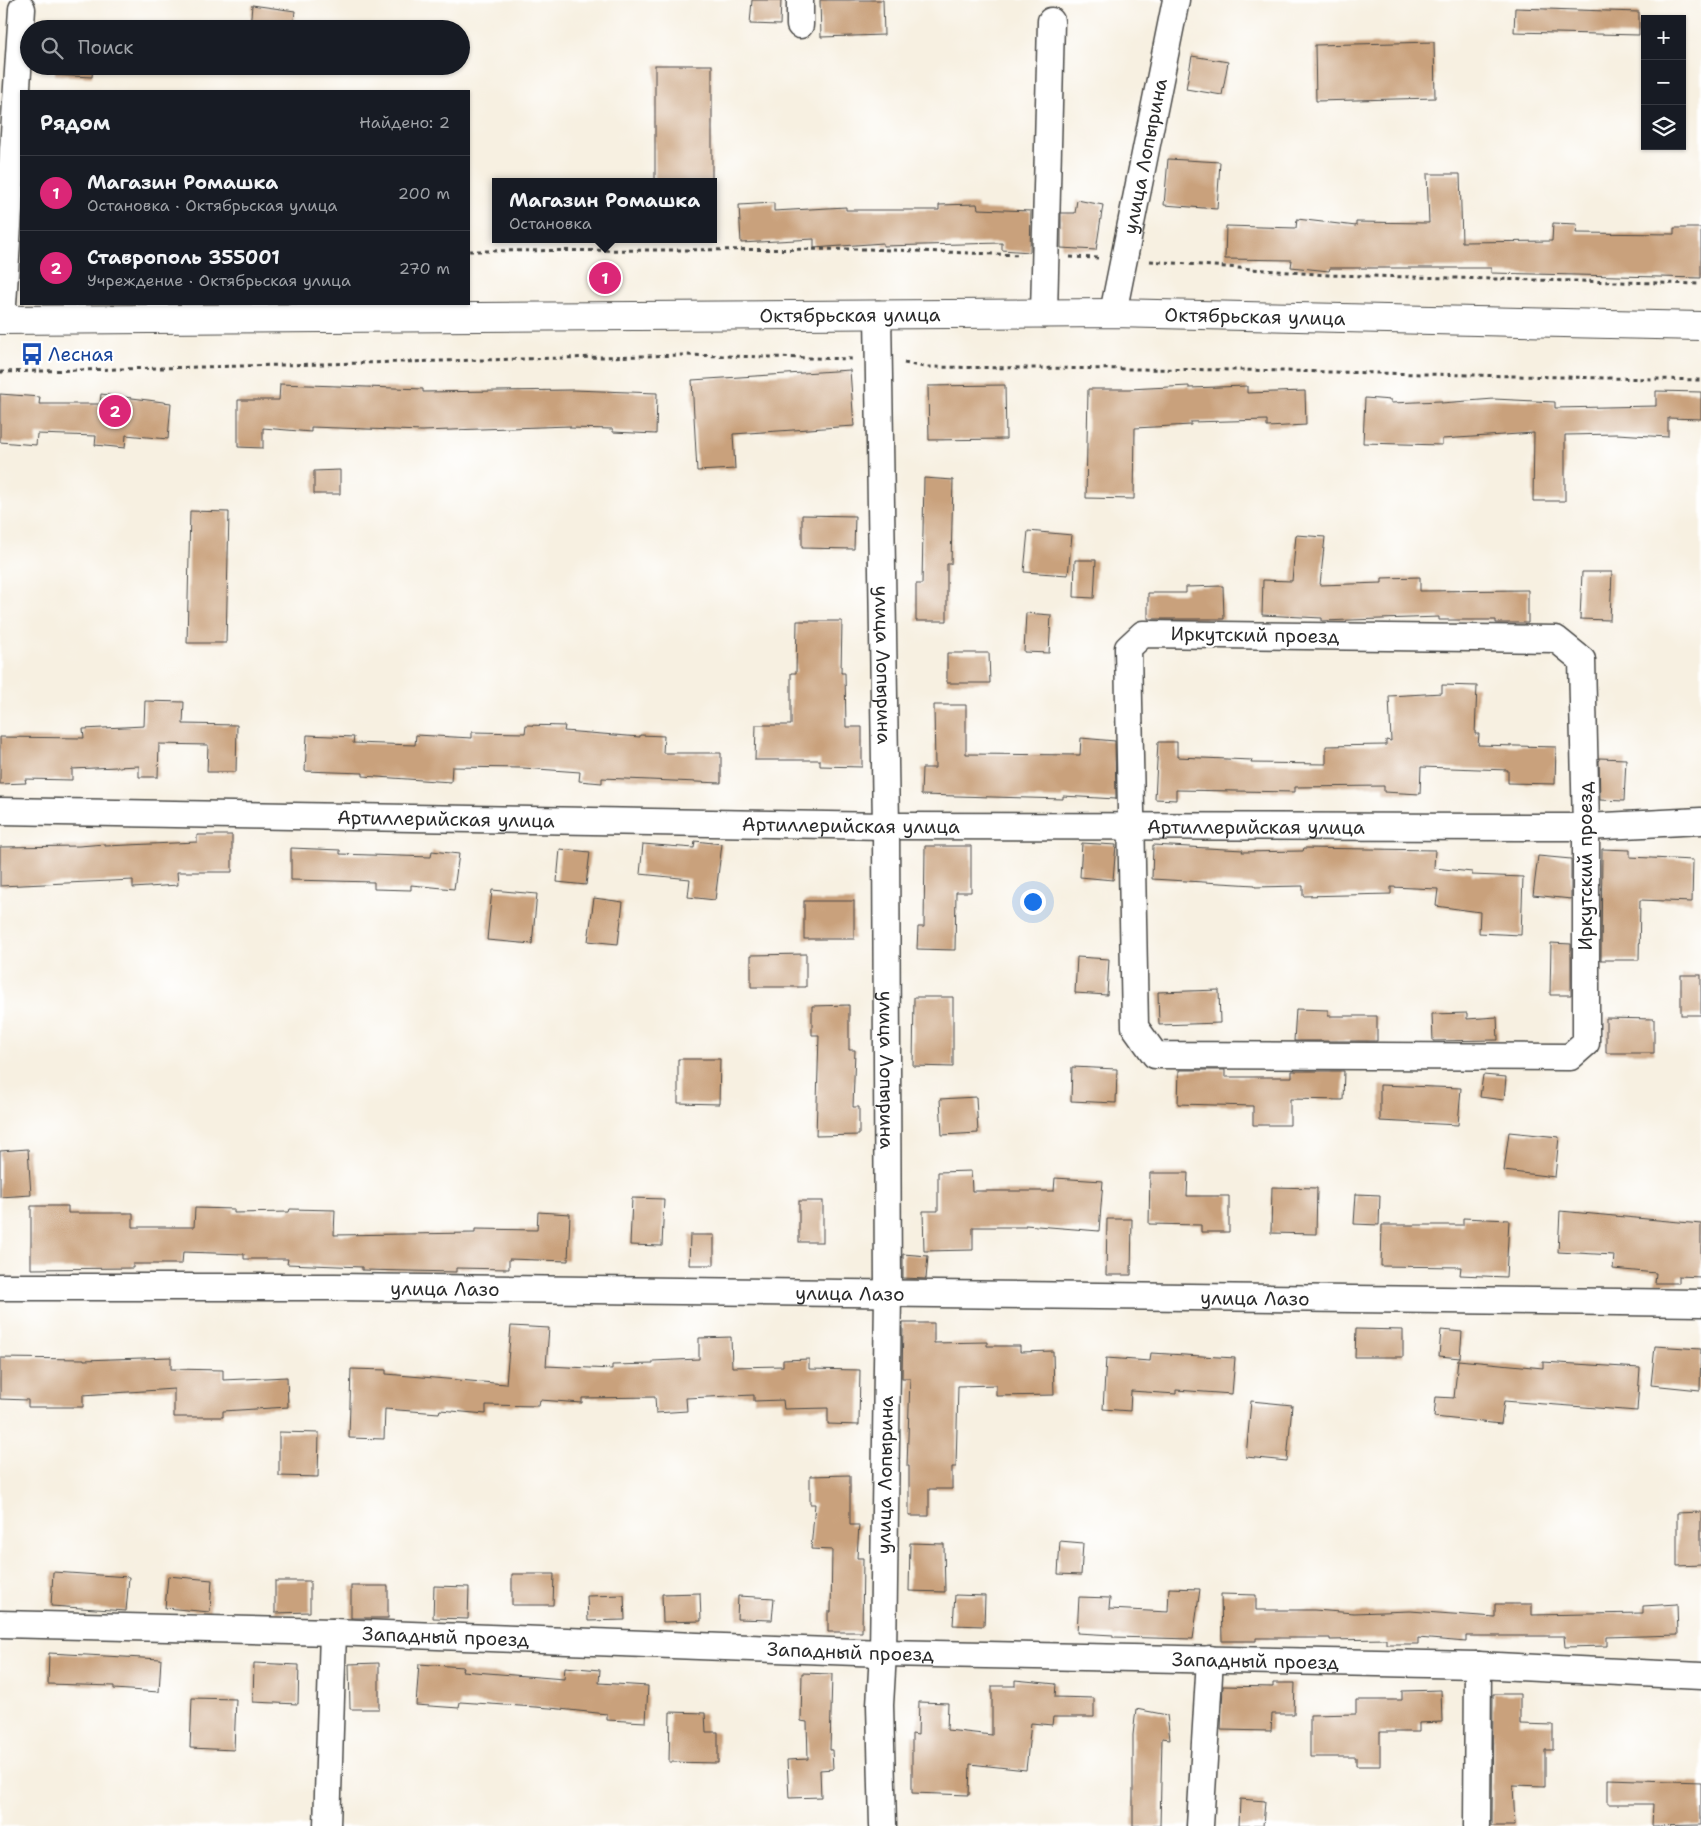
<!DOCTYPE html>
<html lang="ru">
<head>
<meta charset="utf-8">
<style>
  body { margin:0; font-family:"Shantell Sans",sans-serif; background:#242831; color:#f1f3f6 }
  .controls { position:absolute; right:15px; top:15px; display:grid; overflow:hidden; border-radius:0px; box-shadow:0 1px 4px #0004 }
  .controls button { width:45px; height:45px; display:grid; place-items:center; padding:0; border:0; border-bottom:1px solid #363941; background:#171b24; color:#f1f3f6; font:25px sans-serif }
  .you { position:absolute; left:1032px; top:901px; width:18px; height:18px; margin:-12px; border:4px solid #fff; border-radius:50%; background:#1a73e8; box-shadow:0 0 0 8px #1a73e833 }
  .badge { display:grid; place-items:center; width:32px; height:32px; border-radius:50%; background:#db2777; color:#fff; font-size:16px; font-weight:700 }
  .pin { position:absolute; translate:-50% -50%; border:2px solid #fff; box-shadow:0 1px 5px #0006 }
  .popup { position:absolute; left:492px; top:178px; width:225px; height:65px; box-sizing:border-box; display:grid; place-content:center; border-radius:0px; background:#171b24; filter:drop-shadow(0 1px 4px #0005); font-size:16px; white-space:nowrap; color:#9ea1a6 }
  .popup b { font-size:19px; color:#f1f3f6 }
  .popup::after { content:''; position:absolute; left:50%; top:100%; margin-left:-10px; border:10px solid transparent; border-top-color:#171b24 }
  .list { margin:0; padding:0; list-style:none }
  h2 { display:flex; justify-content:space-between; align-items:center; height:65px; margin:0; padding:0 20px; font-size:21px }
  h2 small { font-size:16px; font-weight:400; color:#9ea1a6 }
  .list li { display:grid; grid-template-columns:32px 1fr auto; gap:15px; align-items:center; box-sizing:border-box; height:75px; padding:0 20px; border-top:1px solid #363941 }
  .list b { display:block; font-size:19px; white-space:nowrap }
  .list p { margin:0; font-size:16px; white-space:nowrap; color:#9ea1a6 }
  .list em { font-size:16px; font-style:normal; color:#9ea1a6 }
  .icon { flex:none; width:28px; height:28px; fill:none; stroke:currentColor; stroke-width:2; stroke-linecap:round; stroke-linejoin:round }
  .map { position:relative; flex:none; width:1701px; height:1826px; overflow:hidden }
  .search { position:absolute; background:#171b24; box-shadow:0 1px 4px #0004; left:20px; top:20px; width:450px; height:55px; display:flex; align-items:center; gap:12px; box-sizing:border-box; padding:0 18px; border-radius:28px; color:#9ea1a6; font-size:19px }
  .panel { position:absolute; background:#171b24; box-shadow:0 1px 4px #0004; left:20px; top:90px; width:450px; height:215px; border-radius:0px }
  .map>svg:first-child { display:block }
</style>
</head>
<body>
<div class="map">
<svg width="1701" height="1826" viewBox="0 0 1701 1826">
  <rect width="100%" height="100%" fill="#fff"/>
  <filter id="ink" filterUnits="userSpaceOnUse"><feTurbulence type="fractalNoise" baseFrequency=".02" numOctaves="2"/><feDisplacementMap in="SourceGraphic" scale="10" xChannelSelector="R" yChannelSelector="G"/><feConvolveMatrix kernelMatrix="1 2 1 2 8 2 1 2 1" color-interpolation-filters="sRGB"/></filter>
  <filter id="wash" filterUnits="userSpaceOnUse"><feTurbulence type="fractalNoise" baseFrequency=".0096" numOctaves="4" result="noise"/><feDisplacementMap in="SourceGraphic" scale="20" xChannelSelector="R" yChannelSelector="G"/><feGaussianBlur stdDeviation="1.12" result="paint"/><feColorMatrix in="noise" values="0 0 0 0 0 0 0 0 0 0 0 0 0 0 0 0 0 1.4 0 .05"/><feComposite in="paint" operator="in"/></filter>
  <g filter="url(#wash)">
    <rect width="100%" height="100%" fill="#f7f0e1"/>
    <g id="blocks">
      <g fill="#c9a17c">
        <polygon points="752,0 781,0 780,25 750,24"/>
        <polygon points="820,0 883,0 884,35 821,37"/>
        <polygon points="252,5 295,11 293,29 250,29"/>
        <polygon points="1515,8 1639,12 1639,35 1514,32"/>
        <polygon points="58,24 95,26 95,29 58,29"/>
        <polygon points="1434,42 1435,98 1316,101 1315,45"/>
        <polygon points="1192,56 1228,62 1222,95 1186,89"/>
        <rect x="655" y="65" width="57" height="117"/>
        <polygon points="55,66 93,66 92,77 55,75"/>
        <polygon points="1168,159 1220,162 1217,209 1164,205"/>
        <polygon points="1427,174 1460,174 1462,242 1552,241 1553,223 1577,224 1576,233 1674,234 1674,228 1701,228 1701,278 1491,273 1491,268 1330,268 1329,271 1291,267 1292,260 1225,259 1226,226 1296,228 1297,219 1356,226 1356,222 1429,223"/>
        <polygon points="1077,200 1103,205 1096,250 1061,248 1061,213 1075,213"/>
        <polygon points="774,203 774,211 846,207 846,210 939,210 939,205 977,204 978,209 1031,211 1030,252 1002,250 1002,243 883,246 883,243 814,248 814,239 741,243 739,205"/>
        <polygon points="850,370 854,426 733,434 735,469 697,471 692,380"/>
        <polygon points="280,384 423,389 423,392 573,390 657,393 656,434 613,432 613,429 570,428 570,426 422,431 311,427 311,432 263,428 263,448 238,447 238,400 279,400"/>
        <polygon points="1005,385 1006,439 929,440 928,386"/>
        <polygon points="1189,386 1189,388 1247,386 1247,393 1305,391 1306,425 1267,427 1267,420 1191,422 1191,425 1135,428 1134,499 1086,498 1088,389 1129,389"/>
        <polygon points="1656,391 1701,392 1701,419 1668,418 1668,437 1617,434 1565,435 1565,501 1533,501 1534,433 1442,439 1442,445 1363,443 1365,398 1391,400 1391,403 1441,401 1441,403 1494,399 1555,402 1555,408 1656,406"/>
        <polygon points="0,394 40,397 39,404 100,404 101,394 171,403 168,439 126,435 125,448 95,445 96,436 37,434 36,445 0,442"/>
        <polygon points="340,470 340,494 314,494 314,471"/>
        <polygon points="924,478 953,480 951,564 947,564 947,621 916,621 916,584 922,584"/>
        <polygon points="190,511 229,512 226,643 187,643"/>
        <polygon points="802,515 855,516 854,549 802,548"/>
        <polygon points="1028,531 1072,535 1068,575 1024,572"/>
        <polygon points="1296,535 1325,537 1320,585 1382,583 1382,578 1420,577 1420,591 1528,590 1528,623 1496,623 1496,620 1439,620 1439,617 1322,621 1322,618 1262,615 1263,580 1292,581"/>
        <polygon points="1075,560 1096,560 1094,598 1074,597"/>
        <polygon points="1582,572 1612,572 1610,620 1580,619"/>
        <polygon points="1223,586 1224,619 1148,619 1148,593 1186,593 1186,587"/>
        <polygon points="1026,613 1051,615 1049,653 1024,652"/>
        <polygon points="797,621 842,621 841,673 845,673 846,727 862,727 862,767 820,766 820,760 755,760 756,725 791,725 791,673 796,673"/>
        <polygon points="947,653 989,653 990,683 947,683"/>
        <polygon points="1442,685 1477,686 1475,734 1479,734 1478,745 1556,747 1555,784 1508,783 1508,770 1421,767 1420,794 1384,792 1384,786 1295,787 1295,792 1176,790 1176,800 1155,799 1158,742 1177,742 1177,757 1252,760 1251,763 1326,764 1326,746 1386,745 1386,740 1391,741 1389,696 1442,693"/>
        <polygon points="145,701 184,702 183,724 237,725 236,772 207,772 208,745 159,744 158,777 139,777 139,766 72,769 72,780 25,779 26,783 0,784 0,737 84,738 83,729 144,726"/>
        <polygon points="934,705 966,705 966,754 1080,755 1081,738 1115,741 1116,799 1063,796 1063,799 921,795 922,768 935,768"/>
        <polygon points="526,725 565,726 564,731 640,737 640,735 664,736 663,753 721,753 721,783 602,778 602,783 579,781 580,772 523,768 452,767 451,782 363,776 363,773 305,771 307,735 354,737 353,743 415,745 416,735 472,738 472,732 525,733"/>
        <polygon points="1599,758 1626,759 1624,801 1600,800"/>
        <polygon points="197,835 232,835 232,872 177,872 178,885 133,888 133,880 0,886 0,847 79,846 105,844 105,846 197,842"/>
        <polygon points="695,841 722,844 715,900 688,897 690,879 640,874 643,844 694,848"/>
        <polygon points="1082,843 1116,845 1113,880 1080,877"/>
        <polygon points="1153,845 1243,850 1242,852 1303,851 1304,848 1435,850 1434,868 1472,872 1472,875 1523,877 1521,935 1479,933 1480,912 1436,906 1438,889 1391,887 1391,894 1303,896 1303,886 1255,887 1255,885 1152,879"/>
        <polygon points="925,846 971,846 971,892 956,892 955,950 917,949 918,927 924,927"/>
        <polygon points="291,848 340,850 340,854 431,857 432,851 459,854 454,889 411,885 411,890 374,889 374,882 291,880"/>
        <polygon points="560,849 590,852 586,885 557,882"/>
        <polygon points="1602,849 1630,850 1630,857 1693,860 1692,902 1640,900 1639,960 1601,960"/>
        <polygon points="1538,856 1571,859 1571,899 1533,895"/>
        <polygon points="492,890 537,894 532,944 487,940"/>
        <polygon points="594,898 623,902 618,944 588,941"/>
        <rect x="804" y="901" width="50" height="38"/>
        <polygon points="1551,943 1571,944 1571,995 1550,995"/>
        <polygon points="806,954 806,987 751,987 751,955"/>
        <polygon points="1077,957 1109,959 1107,995 1075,993"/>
        <rect x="1681" y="975" width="20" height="40"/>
        <polygon points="1219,990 1220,1023 1159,1025 1158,992"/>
        <polygon points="914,997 953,997 953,1067 913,1066"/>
        <polygon points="849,1005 849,1050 855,1050 853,1107 859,1107 859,1135 816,1136 819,1035 812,1035 812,1006"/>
        <polygon points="1296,1009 1328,1010 1328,1016 1377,1016 1377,1041 1294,1041"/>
        <polygon points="1467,1013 1467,1019 1497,1017 1498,1040 1433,1041 1432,1014"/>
        <polygon points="1606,1018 1654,1019 1654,1053 1606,1053"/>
        <polygon points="678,1059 720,1059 719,1104 678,1103"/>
        <polygon points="1072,1067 1117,1069 1116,1103 1071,1101"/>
        <polygon points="1179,1070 1225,1070 1225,1077 1292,1077 1292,1071 1344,1071 1343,1100 1290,1099 1290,1125 1253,1125 1253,1106 1178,1104"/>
        <polygon points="1483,1075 1506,1077 1504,1100 1480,1097"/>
        <polygon points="1380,1085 1461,1088 1458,1125 1380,1121"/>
        <polygon points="976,1097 978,1133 942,1135 940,1099"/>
        <polygon points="1509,1132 1559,1137 1555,1177 1504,1171"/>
        <polygon points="28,1149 31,1195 0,1197 0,1151"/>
        <polygon points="971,1171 972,1191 1054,1191 1055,1178 1103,1181 1099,1231 1025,1225 1025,1227 973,1227 973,1250 924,1251 923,1211 938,1211 938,1172"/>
        <polygon points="1150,1173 1188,1173 1187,1196 1229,1196 1229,1232 1201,1232 1201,1225 1149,1224"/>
        <polygon points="1272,1187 1317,1188 1316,1234 1271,1233"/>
        <polygon points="1356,1194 1380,1195 1379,1225 1354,1224"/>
        <polygon points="632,1198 664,1199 662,1246 630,1245"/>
        <rect x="799" y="1201" width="24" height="41"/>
        <polygon points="31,1206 68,1206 68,1213 133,1213 133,1227 194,1227 195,1208 234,1209 234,1213 289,1212 290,1209 335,1210 334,1235 475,1233 475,1229 537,1230 538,1212 570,1214 568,1261 509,1259 509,1269 456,1268 456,1272 362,1270 362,1267 287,1264 288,1259 244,1259 244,1254 183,1252 182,1264 133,1264 133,1268 31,1269"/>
        <polygon points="1560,1211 1701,1224 1701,1277 1679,1276 1679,1283 1655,1283 1656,1273 1613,1269 1614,1255 1558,1252"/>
        <polygon points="1463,1218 1509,1220 1506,1277 1460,1275 1461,1267 1381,1266 1382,1225 1463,1225"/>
        <polygon points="1107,1219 1132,1219 1131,1275 1106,1275"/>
        <polygon points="690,1235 714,1235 714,1265 689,1265"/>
        <polygon points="903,1254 928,1256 926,1279 903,1278"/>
        <polygon points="903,1323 934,1323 934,1343 987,1342 987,1346 1020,1346 1020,1352 1053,1351 1054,1395 996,1396 996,1385 958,1386 956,1467 952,1467 952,1489 929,1489 929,1516 909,1516 909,1466 907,1466 910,1378 902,1378"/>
        <polygon points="511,1326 549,1328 546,1366 612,1369 612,1365 653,1364 653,1361 699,1359 699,1338 731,1337 732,1367 783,1366 783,1360 809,1359 809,1369 860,1370 859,1425 828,1424 828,1408 784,1409 783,1400 754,1401 754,1395 686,1398 687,1411 656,1413 655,1397 582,1398 582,1403 540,1400 539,1406 486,1405 486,1414 440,1410 439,1413 385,1409 384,1439 349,1438 351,1369 386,1370 386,1374 506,1384"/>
        <polygon points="1356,1329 1403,1330 1403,1357 1355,1357"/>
        <polygon points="1441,1330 1462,1332 1460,1358 1439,1356"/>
        <polygon points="1655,1346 1701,1349 1700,1390 1651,1385"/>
        <polygon points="1151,1353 1235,1358 1232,1394 1176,1390 1176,1394 1131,1391 1130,1411 1103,1409 1106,1358 1150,1361"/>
        <polygon points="171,1357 171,1369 223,1370 223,1380 287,1377 288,1407 223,1411 223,1417 174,1417 174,1389 83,1395 83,1407 28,1407 28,1400 0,1399 0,1358 84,1359 84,1360"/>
        <polygon points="1458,1360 1543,1368 1543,1362 1640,1368 1637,1411 1504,1401 1501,1424 1434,1417 1436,1397 1454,1398"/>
        <polygon points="1251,1401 1292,1405 1287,1461 1246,1457"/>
        <polygon points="279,1432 319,1433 318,1477 279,1476"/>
        <polygon points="850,1475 850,1525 859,1525 857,1558 863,1558 862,1632 828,1632 828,1612 831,1612 832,1550 811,1549 815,1504 810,1504 810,1476"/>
        <polygon points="1701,1512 1701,1565 1677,1566 1677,1513"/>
        <polygon points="1060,1541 1083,1543 1081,1575 1058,1574"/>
        <polygon points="910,1543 944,1544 945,1592 909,1591"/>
        <polygon points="53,1572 129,1577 126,1611 51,1606"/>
        <polygon points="512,1574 554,1574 553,1605 512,1605"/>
        <polygon points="168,1576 212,1580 210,1612 165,1608"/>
        <polygon points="275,1581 310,1581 310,1612 275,1613"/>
        <rect x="351" y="1586" width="37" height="32"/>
        <polygon points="434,1586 469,1587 468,1619 433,1618"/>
        <polygon points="1169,1588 1200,1589 1193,1639 1113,1637 1113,1635 1077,1633 1079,1597 1110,1598 1109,1609 1168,1612"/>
        <polygon points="700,1593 701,1621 663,1622 662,1594"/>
        <polygon points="1221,1594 1256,1595 1256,1610 1314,1610 1354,1613 1410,1611 1495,1617 1495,1604 1532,1604 1532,1615 1643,1613 1643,1606 1677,1604 1678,1635 1607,1637 1607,1646 1565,1647 1564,1636 1466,1636 1466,1642 1418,1638 1418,1644 1386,1644 1386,1639 1330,1640 1330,1638 1256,1638 1256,1641 1222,1641"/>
        <polygon points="624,1595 625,1620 588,1621 587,1596"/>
        <polygon points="955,1595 985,1596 984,1626 953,1625"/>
        <polygon points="738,1596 774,1598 772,1620 737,1619"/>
        <polygon points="49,1653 161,1659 159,1692 114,1689 114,1686 48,1684"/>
        <polygon points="254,1663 299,1665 298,1704 253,1702"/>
        <polygon points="379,1663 379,1709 350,1709 349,1664"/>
        <polygon points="419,1664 463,1667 462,1671 564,1679 565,1667 600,1670 599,1683 648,1686 646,1722 607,1720 607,1714 550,1708 460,1702 459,1708 416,1705"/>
        <polygon points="802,1673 832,1674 830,1750 832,1750 833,1769 820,1770 821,1797 789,1798 787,1760 808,1759 807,1722 801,1721"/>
        <polygon points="1015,1680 1056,1684 1055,1697 1094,1698 1094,1717 1053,1717 1052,1725 1031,1723 1026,1770 970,1764 969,1795 912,1793 912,1734 918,1735 919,1702 948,1703 947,1730 992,1735 992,1686 1015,1686"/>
        <polygon points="1273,1683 1295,1683 1294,1714 1272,1714 1271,1731 1221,1730 1223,1686 1273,1687"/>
        <polygon points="1441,1690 1442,1722 1419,1723 1419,1732 1380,1732 1380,1766 1356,1766 1356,1757 1310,1757 1310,1715 1356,1714 1356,1700 1402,1700 1402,1691"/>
        <polygon points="1493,1694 1520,1694 1520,1724 1553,1725 1553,1750 1545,1750 1545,1786 1513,1785 1515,1826 1492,1826"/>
        <polygon points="192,1698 236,1699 234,1750 190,1748"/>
        <polygon points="1136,1709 1167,1715 1170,1739 1162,1738 1160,1826 1133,1826 1133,1735"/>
        <polygon points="670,1712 705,1713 706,1732 718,1732 718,1763 669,1762"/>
        <polygon points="1608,1779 1701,1782 1701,1825 1652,1826 1653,1804 1608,1804"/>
        <polygon points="1240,1799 1265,1801 1263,1826 1239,1826"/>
      </g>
    </g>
  </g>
  <g filter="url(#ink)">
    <use href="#blocks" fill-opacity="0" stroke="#4a4946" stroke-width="1"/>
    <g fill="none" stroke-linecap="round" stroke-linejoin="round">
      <defs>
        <g id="minor">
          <polyline points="800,0 800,25"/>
          <path id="s1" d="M1113 313 1176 0"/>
          <path id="s2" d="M878 314 886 826 888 1295 883 1653 880 1705 883 1826"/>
          <polyline points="1044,314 1051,21"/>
          <polyline points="2,320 22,9"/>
          <polygon points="1143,634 1556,639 1582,660 1586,827 1586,1043 1570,1057 1155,1055 1135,1027 1128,648"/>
          <path id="s3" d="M0 811 886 826 1586 827 1701 821"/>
          <path id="s4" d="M0 1287H335L1701 1303"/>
          <path id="s5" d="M0 1624 333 1632 883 1653 1478 1665 1701 1676"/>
          <polyline points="327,1826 333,1632"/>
          <polyline points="1200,1826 1210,1659"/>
          <polyline points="1477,1826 1478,1665"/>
        </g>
        <g id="major">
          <path id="s6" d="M0 320 1113 313 1701 326"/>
        </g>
      </defs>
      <use href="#minor" stroke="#4a4946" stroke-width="29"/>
      <use href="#major" stroke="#4a4946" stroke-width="30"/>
      <g stroke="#4a4946" stroke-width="3" stroke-dasharray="4 4" stroke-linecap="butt">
        <polyline points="469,251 866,249 1021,255"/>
        <polyline points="1070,257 1099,258"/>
        <polyline points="1150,261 1328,275 1701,284"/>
        <polyline points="904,363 924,367 1239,370 1701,380"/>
        <polyline points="0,372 683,355 854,359"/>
      </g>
      <use href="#minor" stroke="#fff" stroke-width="26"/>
      <use href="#major" stroke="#fff" stroke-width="28"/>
    </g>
  </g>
  <defs>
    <symbol id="bus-bare" viewBox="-9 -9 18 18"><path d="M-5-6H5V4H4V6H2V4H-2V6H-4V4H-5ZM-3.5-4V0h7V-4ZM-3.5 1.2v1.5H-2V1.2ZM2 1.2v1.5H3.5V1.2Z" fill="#1a4fb4" stroke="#fff" stroke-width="2.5" paint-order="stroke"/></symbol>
  </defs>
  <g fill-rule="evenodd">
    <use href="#bus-bare" x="16" y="338" width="32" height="32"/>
  </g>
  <g text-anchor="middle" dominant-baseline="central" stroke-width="4.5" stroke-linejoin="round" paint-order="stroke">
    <g font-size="19" fill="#2b2b2b" stroke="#fff">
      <text stroke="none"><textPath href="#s1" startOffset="160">улица Лопырина</textPath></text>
      <text stroke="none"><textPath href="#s6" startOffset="850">Октябрьская улица</textPath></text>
      <text stroke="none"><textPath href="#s6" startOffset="1255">Октябрьская улица</textPath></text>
      <text transform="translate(1255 635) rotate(1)">Иркутский проезд</text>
      <text stroke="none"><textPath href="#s2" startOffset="351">улица Лопырина</textPath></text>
      <text stroke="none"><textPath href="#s3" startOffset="446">Артиллерийская улица</textPath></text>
      <text stroke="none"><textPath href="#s3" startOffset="851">Артиллерийская улица</textPath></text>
      <text stroke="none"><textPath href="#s3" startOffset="1256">Артиллерийская улица</textPath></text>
      <text transform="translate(1585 866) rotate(-90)">Иркутский проезд</text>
      <text stroke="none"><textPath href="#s2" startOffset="756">улица Лопырина</textPath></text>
      <text stroke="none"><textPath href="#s4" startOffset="445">улица Лазо</textPath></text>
      <text stroke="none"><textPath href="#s4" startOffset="850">улица Лазо</textPath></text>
      <text stroke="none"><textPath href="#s4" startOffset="1255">улица Лазо</textPath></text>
      <text transform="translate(885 1475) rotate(-89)">улица Лопырина</text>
      <text stroke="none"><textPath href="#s5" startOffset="446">Западный проезд</textPath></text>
      <text stroke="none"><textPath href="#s5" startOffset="851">Западный проезд</textPath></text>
      <text stroke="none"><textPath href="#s5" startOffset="1256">Западный проезд</textPath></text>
    </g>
    <g font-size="19" fill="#164399" stroke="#fff" text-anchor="start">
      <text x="48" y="354">Лесная</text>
    </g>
  </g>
</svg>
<div class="controls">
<button>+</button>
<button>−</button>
<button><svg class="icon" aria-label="layers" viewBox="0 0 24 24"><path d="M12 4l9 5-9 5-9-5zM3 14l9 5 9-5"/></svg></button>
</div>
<div class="you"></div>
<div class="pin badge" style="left:605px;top:278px">1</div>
<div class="popup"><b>Магазин Ромашка</b>Остановка</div>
<div class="pin badge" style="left:115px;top:411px">2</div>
<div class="search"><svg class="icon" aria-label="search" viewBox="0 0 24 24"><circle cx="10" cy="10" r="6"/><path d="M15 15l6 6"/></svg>Поиск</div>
<section class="panel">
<h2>Рядом<small>Найдено: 2</small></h2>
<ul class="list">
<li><span class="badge">1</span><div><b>Магазин Ромашка</b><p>Остановка · Октябрьская улица</p></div><em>200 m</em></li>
<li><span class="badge">2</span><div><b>Ставрополь 355001</b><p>Учреждение · Октябрьская улица</p></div><em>270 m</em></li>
</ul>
</section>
</div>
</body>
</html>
